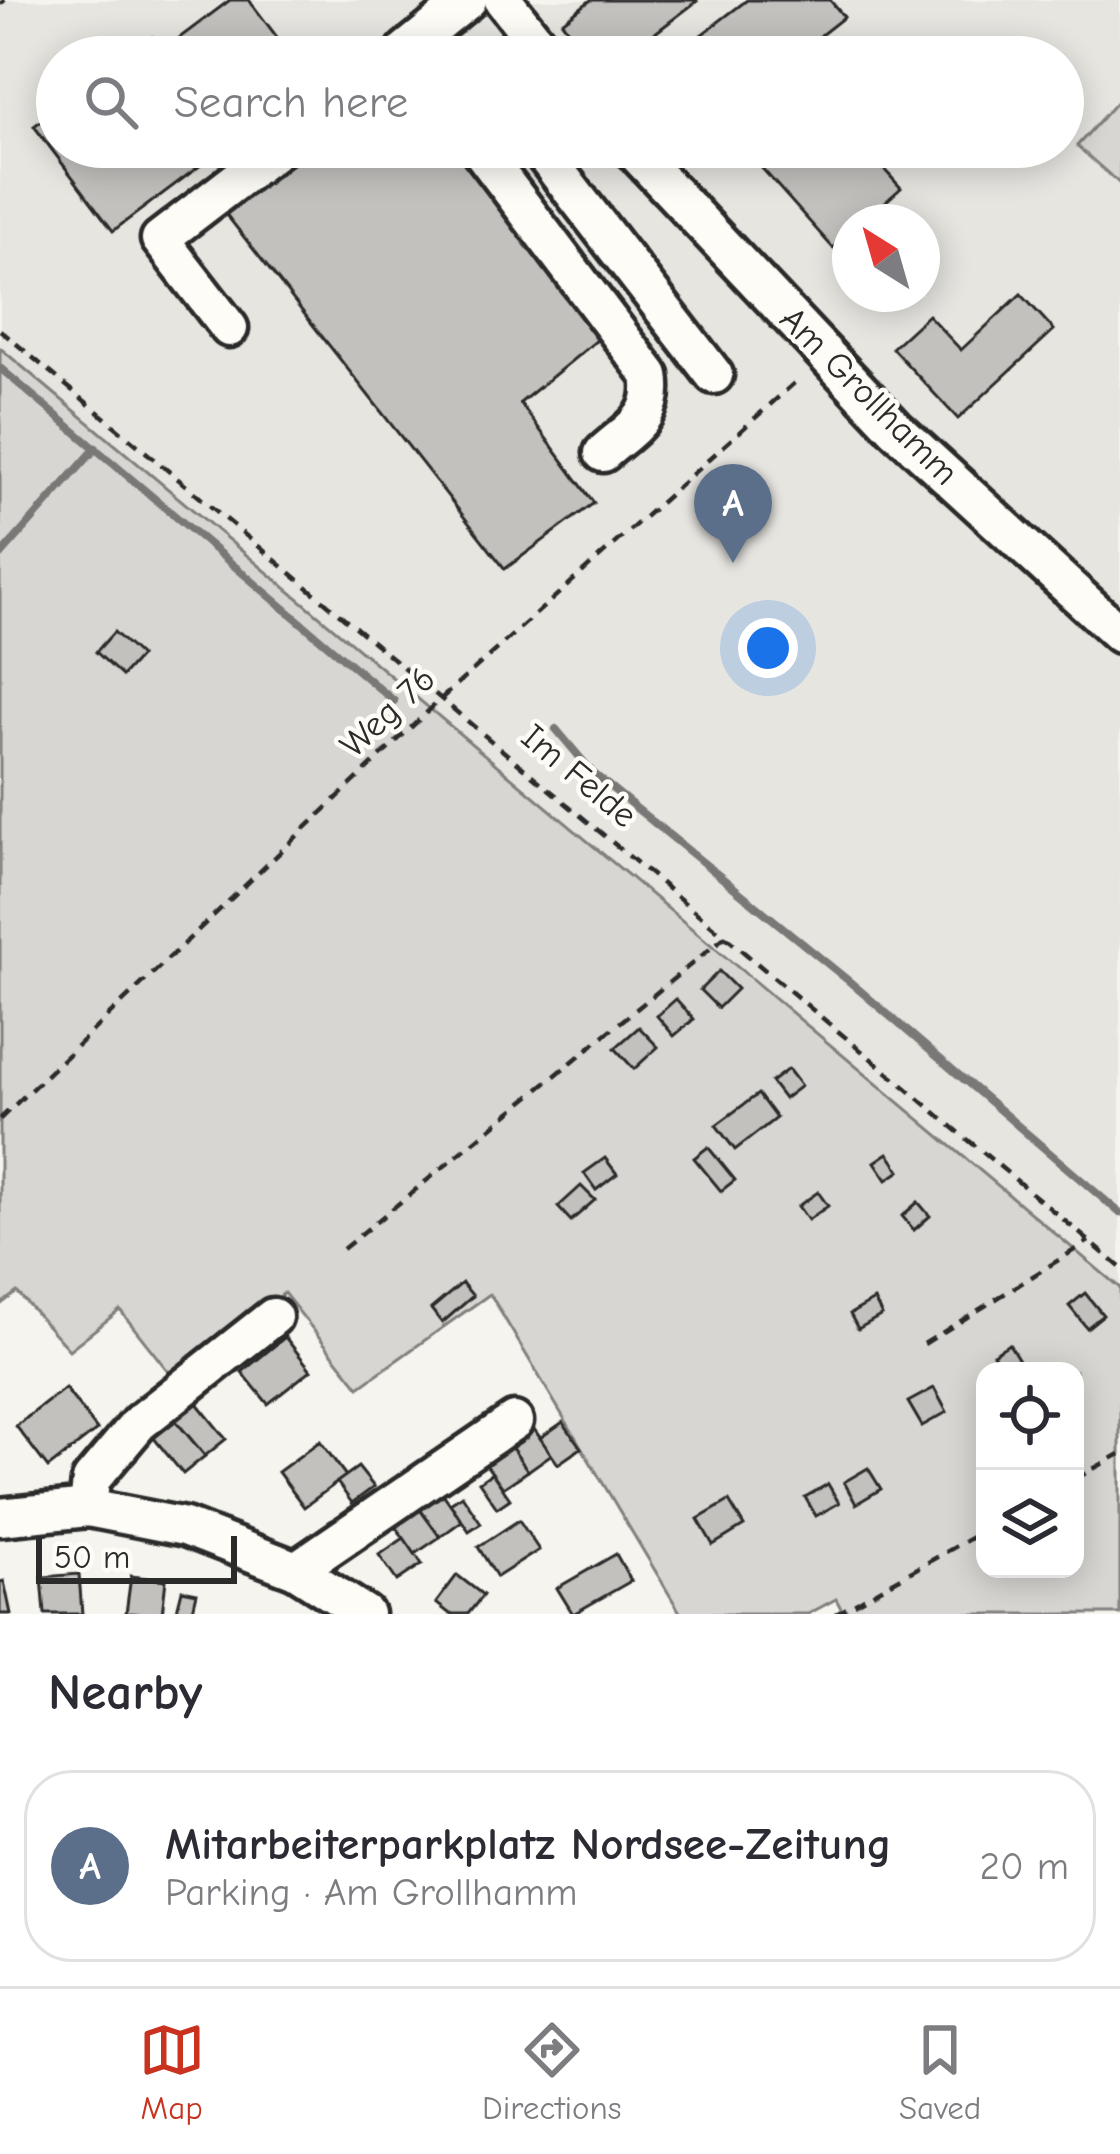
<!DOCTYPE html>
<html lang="en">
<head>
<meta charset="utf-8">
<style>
  body { margin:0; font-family:"Comic Neue",sans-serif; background:#f7f7f7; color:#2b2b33 }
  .controls { position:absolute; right:36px; bottom:36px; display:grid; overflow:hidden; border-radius:24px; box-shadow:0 6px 30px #0003 }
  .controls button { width:108px; height:108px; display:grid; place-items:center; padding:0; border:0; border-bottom:3px solid #e1e1e2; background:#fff; color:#2b2b33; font:60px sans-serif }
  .compass { position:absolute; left:832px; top:204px; width:108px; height:108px; border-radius:50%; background:#fff; box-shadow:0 6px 30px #0003; rotate:323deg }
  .scale { position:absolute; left:36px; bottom:30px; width:201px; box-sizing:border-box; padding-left:12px; border:6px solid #2b2b2b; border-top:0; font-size:33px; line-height:42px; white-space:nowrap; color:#2b2b2b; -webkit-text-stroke:9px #fdfcf7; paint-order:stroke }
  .you { position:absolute; left:768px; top:648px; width:42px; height:42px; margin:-30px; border:9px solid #fff; border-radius:50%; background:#1a73e8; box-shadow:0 0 0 18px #1a73e833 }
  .badge { display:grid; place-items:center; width:78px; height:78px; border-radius:50%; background:#c8321e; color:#fff; font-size:39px; font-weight:700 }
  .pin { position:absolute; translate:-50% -99px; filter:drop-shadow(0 3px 6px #0008) }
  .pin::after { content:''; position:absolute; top:63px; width:42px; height:36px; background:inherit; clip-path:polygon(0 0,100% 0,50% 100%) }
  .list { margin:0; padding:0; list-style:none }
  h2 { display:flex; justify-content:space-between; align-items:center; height:156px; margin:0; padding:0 48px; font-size:51px }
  h2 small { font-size:39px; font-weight:400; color:#7c7c81 }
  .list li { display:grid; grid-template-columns:78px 1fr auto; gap:36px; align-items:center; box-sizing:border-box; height:192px; margin:0 24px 24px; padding:0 24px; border:3px solid #e1e1e2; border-radius:48px }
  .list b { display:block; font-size:45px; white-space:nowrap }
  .list p { margin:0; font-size:39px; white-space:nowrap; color:#7c7c81 }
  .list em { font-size:39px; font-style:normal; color:#7c7c81 }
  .icon { flex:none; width:66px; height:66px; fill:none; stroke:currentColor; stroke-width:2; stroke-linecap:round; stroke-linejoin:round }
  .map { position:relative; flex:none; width:1120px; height:1614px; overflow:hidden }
  .search { position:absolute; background:#fff; box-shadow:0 6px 30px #0003; left:36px; right:36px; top:36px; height:132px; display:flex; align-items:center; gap:30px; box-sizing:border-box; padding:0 42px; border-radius:66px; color:#7c7c81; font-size:45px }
  .sheet { height:372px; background:#fff }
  nav { display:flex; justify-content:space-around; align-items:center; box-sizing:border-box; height:168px; border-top:3px solid #e1e1e2; background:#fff; font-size:33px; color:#7c7c81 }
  nav a { display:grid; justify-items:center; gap:6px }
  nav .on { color:#c8321e }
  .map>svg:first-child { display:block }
</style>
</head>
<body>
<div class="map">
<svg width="1120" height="1614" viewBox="0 0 1120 1614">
  <rect width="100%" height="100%" fill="#f5f4ef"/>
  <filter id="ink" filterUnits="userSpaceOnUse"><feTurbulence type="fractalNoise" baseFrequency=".00833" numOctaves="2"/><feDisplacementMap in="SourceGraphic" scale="24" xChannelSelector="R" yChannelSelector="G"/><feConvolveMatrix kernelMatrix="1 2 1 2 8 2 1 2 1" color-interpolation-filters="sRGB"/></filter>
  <g filter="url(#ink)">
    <path fill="#e6e5e0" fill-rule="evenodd" d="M0 0H1120V98L1078 146 1120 184V1288L0 348ZM57 57H1063V147H57ZM850 222H922V294H850Z"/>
    <g fill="#d7d6d2" stroke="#81807e" stroke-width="3" fill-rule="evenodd">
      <polygon points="1120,98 1120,184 1077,146"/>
      <path d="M0 348 1120 1288V1614H844L836 1599 808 1614H681L490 1294 359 1387 284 1293 175 1380 120 1310 69 1350 17 1292 0 1305ZM985 1371H1075V1569H985Z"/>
    </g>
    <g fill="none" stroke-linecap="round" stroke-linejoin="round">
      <g stroke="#797877" stroke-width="8">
        <polyline points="0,368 394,701"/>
        <polyline points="0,556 96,448"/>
        <polyline points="556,729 593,773 850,982 1120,1213"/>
      </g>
    </g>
    <g fill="#c2c1be" stroke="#2b2b2b" stroke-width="3">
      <polygon points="230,0 249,0 292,57 126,57 152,37 162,51"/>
      <polygon points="591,0 696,0 697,1 624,57 589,57 562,22"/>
      <polygon points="747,0 830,0 844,17 793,57 684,57 680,51"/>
      <polygon points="57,109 57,147 225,147 113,231 34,126"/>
      <polygon points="298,147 451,147 602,336 520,403 594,503 505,569 221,208"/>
      <polygon points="743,147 864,147 901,188 863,222 850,222 850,233 833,248"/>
      <polygon points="1021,294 1054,330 958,419 892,348 928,315 961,350"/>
      <polygon points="114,632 140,656 122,676 96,652"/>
      <polygon points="719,971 737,989 718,1008 700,990"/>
      <polygon points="676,999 694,1019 674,1036 657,1016"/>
      <polygon points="639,1027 658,1047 634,1069 615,1048"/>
      <polygon points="788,1069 801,1086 784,1099 771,1082"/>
      <polygon points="758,1094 776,1118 735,1150 716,1125"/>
      <polygon points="708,1147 735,1180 721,1191 694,1158"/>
      <polygon points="888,1153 900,1171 887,1180 875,1162"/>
      <polygon points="605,1158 617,1174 596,1190 584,1173"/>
      <polygon points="581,1186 595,1200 571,1221 558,1207"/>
      <polygon points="818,1192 828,1206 808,1220 798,1206"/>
      <polygon points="918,1202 930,1216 914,1230 902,1216"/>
      <polygon points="462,1283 473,1296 442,1323 431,1309"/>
      <polygon points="1085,1293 1103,1315 1087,1328 1069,1306"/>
      <polygon points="874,1300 882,1315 858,1329 850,1314"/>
      <polygon points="285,1337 311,1370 268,1404 242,1372"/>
      <polygon points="1009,1344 1024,1368 1019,1371 1004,1371 993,1354"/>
      <polygon points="65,1388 97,1430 48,1468 16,1426"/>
      <polygon points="934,1388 947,1412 922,1426 908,1402"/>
      <polygon points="196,1402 226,1439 205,1456 175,1420"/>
      <polygon points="175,1420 205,1456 183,1474 153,1437"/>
      <polygon points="528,1421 552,1454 528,1471 504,1437"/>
      <polygon points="563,1422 581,1448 558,1464 540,1438"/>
      <polygon points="504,1437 528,1471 503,1488 479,1455"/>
      <polygon points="320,1441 346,1476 304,1507 278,1472"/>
      <polygon points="358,1467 374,1487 352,1503 337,1482"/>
      <polygon points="868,1468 881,1489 856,1504 844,1482"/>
      <polygon points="492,1473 510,1499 497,1508 479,1482"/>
      <polygon points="828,1484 839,1503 816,1516 805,1497"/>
      <polygon points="439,1488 462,1521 440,1537 416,1504"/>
      <polygon points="462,1495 481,1523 469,1531 450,1503"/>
      <polygon points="729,1501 744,1526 713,1545 698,1519"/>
      <polygon points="416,1504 440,1537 415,1554 392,1521"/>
      <polygon points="519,1520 539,1550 497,1577 478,1547"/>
      <polygon points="404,1538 422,1564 397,1581 379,1555"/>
      <polygon points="616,1554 631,1581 573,1614 557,1588"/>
      <polygon points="79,1574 82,1614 45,1614 42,1577"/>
      <polygon points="457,1575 483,1595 468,1614 450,1614 436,1603"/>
      <polygon points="131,1576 166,1580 162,1614 126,1613"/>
      <polygon points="4,1581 11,1614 0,1614 0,1582"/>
      <polygon points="182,1590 197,1593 192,1614 176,1614"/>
    </g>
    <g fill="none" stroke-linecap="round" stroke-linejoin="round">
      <defs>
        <g id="minor">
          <polyline points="503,0 548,57"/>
          <polyline points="406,50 468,0"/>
          <path d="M478 147 650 375C657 417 632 427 603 453"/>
          <polyline points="538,147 714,375"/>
          <polyline points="630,147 895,428 1120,634"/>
          <polyline points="229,328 160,239 280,147"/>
          <polyline points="88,1508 91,1480 139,1423 273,1317"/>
          <polyline points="0,1517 88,1508 185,1527 296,1570 365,1614"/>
          <polyline points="296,1570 514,1421"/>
        </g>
      </defs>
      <use href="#minor" stroke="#2b2b2b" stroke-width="45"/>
      <g stroke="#2b2b2b" stroke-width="4.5" stroke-dasharray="12 9" stroke-linecap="butt">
        <polyline points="0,4 5,0"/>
        <polyline points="0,330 1120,1267"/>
        <polyline points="0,1119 443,697 801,377"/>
        <polyline points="343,1249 727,935"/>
        <polyline points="924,1344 1089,1241"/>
        <polyline points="1075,1479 1120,1454"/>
        <polyline points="836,1614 985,1530"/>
      </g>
      <use href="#minor" stroke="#fdfcf7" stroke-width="36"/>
    </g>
  </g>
  <g text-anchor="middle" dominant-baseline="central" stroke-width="9" stroke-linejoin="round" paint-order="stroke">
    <g font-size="36" fill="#2b2b2b" stroke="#fdfcf7">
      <text transform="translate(869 396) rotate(45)">Am Grollhamm</text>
      <text transform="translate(388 712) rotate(-43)">Weg 76</text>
      <text transform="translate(579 776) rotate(40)">Im Felde</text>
    </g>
  </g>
</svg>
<div class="controls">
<button><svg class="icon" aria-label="locate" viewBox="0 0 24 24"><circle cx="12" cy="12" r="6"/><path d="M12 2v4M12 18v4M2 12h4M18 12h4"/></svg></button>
<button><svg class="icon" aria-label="layers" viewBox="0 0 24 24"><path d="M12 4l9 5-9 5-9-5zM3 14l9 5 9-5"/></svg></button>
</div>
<svg class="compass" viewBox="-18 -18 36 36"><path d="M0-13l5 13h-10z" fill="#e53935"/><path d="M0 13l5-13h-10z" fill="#7c7c81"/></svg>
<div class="scale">50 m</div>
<div class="you"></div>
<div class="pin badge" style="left:733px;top:563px;background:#5c6f8a">A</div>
<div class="search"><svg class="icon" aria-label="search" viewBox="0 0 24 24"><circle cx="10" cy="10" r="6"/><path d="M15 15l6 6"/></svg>Search here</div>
</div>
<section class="sheet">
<h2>Nearby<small></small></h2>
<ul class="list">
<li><span class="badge" style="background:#5c6f8a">A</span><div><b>Mitarbeiterparkplatz Nordsee-Zeitung</b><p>Parking · Am Grollhamm</p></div><em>20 m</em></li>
</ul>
</section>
<nav>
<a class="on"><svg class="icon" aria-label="map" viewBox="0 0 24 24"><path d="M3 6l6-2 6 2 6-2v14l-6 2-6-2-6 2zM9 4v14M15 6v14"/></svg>Map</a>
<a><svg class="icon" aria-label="directions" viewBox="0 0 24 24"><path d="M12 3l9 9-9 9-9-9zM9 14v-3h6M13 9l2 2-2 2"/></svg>Directions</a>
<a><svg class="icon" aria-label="saved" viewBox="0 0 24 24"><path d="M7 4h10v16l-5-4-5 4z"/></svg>Saved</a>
</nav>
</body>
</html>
